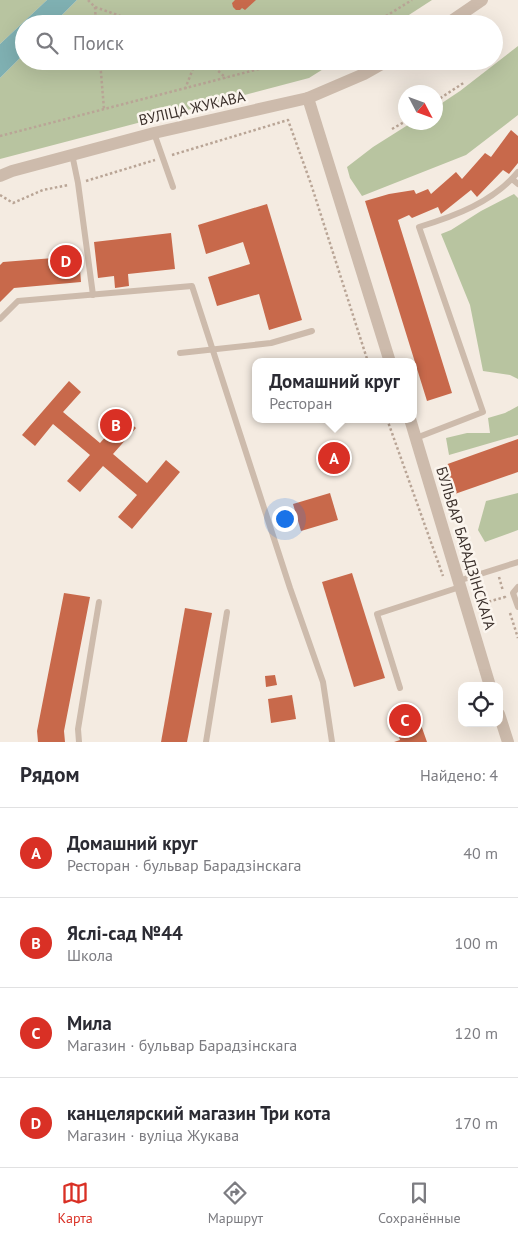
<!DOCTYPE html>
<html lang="ru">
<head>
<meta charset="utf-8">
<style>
  body { margin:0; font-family:"PT Sans",sans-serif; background:#f2f2f3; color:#2b2b33 }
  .controls { position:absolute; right:15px; bottom:15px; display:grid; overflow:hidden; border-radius:10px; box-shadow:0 5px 20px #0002 }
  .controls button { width:45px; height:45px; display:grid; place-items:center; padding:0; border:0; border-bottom:1px solid #e1e1e2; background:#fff; color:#2b2b33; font:25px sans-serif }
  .compass { position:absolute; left:398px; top:85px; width:45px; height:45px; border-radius:50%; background:#fff; box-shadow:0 5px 20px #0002; rotate:131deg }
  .you { position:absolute; left:284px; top:518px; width:18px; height:18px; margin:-12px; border:4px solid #fff; border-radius:50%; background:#1a73e8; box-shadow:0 0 0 8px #1a73e833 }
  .badge { display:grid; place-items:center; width:32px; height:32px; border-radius:50%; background:#d93025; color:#fff; font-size:16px; font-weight:700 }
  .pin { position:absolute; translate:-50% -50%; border:2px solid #fff; box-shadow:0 1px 5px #0006 }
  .popup { position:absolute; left:252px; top:358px; width:165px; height:65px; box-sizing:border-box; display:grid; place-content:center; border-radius:10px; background:#fff; filter:drop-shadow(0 1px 4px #0005); font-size:16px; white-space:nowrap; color:#7c7c81 }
  .popup b { font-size:19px; color:#2b2b33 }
  .popup::after { content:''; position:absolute; left:50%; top:100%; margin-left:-10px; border:10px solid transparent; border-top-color:#fff }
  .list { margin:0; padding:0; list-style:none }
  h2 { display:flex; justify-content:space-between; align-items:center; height:65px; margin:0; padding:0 20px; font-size:21px }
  h2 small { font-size:16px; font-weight:400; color:#7c7c81 }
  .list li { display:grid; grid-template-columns:32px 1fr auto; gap:15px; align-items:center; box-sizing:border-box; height:90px; padding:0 20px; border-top:1px solid #e1e1e2 }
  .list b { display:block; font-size:19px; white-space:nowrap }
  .list p { margin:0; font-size:16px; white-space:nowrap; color:#7c7c81 }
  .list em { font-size:16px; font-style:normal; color:#7c7c81 }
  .icon { flex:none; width:28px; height:28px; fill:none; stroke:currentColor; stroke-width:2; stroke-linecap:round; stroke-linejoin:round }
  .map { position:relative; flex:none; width:518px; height:742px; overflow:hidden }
  .search { position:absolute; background:#fff; box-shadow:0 5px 20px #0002; left:15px; right:15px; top:15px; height:55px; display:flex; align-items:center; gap:12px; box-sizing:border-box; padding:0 18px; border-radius:28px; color:#7c7c81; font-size:19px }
  .sheet { height:425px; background:#fff }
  nav { display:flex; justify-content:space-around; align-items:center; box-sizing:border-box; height:70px; border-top:1px solid #e1e1e2; background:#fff; font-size:14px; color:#7c7c81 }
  nav a { display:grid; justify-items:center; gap:2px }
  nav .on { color:#d93025 }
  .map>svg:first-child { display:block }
</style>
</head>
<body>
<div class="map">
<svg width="518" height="742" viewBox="0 0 518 742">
  <rect width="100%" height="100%" fill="#f4ebe1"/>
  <g fill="#b8c4a0">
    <polygon points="0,0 47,0 0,44"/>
    <polygon points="77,0 432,0 395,24 53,24"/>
    <polygon points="518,46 518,115 466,155 362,196 350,178 347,167 373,147 411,123 436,122 436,107 460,91"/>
    <polygon points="24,54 24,61 336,61 309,78 0,159 0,78"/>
    <polygon points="514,194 518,198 518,379 510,375 483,371 470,305 441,234 451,230 481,211"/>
    <polygon points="518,406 518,435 449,455 446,438 467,433 490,433 488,418 505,413"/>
    <polygon points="518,493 518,530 485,542 478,530 486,501"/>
  </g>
  <polygon fill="#7fb0b2" points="47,0 77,0 53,24 24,24 24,54 0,78 0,44"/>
  <g fill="#c8694b">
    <polygon points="235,0 256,0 245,10 242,8 240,10 236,10 233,7 232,3"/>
    <polygon points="511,130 518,136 518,163 509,174 503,170 477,197 471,190 441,214 438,207 412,218 409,215 398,220 452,393 427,401 365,201 389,194 414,190 416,194 428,189 431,194 456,172 462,179 485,153 491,157"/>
    <polygon points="267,204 302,320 269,330 259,294 217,306 208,277 250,264 243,242 206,254 198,225"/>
    <polygon points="171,233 175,269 128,274 129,286 115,288 114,276 98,278 94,242"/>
    <polygon points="79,256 81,282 14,288 0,302 0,265 3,262"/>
    <polygon points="69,381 81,392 63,412 100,443 123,417 136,428 113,454 147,483 166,460 180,472 132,529 118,517 137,495 103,466 80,492 67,481 90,455 53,424 35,446 22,435"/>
    <polygon points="518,439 518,472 452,495 442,466"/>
    <polygon points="330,493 338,520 301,531 293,504"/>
    <polygon points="352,573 385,678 354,687 322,582"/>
    <polygon points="64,593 90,597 64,731 65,742 38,742 37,731"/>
    <polygon points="185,608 212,613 187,742 161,742"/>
    <polygon points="275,675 277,685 266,687 265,676"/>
    <polygon points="292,695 296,719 271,723 268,699"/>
    <polygon points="414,705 427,742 394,742 400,740 391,713"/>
  </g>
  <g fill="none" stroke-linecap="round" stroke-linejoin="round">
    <g stroke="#b9a596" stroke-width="2.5" stroke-dasharray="2.5 2.5" stroke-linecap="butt">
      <polyline points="88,0 95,7 143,24"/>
      <polyline points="95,7 96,24"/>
      <polyline points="373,24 412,0"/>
      <polyline points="100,61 104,109"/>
      <polyline points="207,61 226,78"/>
      <polyline points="267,61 273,65"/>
      <polyline points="185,89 196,61"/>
      <polyline points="436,101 465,82"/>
      <polyline points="392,129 406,121"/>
      <polyline points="0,136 290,61"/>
      <polyline points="172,155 288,120 311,184 368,362"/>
      <polyline points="86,181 155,160"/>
      <polyline points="0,195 13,203 43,190 68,185"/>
      <polyline points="387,419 443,576"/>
      <polyline points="499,577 503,591"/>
      <polyline points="484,603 505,597 505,598"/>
      <polyline points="510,613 518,638"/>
    </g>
    <g stroke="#cdbbac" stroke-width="6">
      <polyline points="154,133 173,187"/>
      <polyline points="72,154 78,183 93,295"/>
      <polyline points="512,179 518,184"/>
      <polyline points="0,319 18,301 192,286 290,588 323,682 332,742"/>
      <polyline points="180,353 271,343 312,331"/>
      <path d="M416 438 483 412 419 227C455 216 493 202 518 172"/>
      <polyline points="458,581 518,562"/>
      <polyline points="518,587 513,593 518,607"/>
      <polyline points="400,688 377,614 460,587"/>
      <polyline points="79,742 78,729 99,602"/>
      <polyline points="206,742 227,612"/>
    </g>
    <g stroke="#cdbbac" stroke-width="12">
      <polyline points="308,98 390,362"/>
      <polyline points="410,419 490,686"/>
      <polyline points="499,714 508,742"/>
    </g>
    <g stroke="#cdbbac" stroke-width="12">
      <polyline points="447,24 482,0"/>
      <polyline points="0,176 12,171 154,133 308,98 364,74 387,61"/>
    </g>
  </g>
  <g text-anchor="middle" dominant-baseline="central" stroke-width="5" stroke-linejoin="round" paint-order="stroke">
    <g font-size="15" fill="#3b302b" stroke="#fbf5ee">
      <text transform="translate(192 108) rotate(-13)">ВУЛІЦА ЖУКАВА</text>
      <text transform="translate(466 548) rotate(73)">БУЛЬВАР БАРАДЗІНСКАГА</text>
    </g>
  </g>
</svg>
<div class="controls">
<button><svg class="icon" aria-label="locate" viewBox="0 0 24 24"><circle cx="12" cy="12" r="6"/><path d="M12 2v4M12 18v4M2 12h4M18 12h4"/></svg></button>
</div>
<svg class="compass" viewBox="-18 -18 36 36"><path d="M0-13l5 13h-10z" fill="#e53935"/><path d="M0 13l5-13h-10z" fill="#7c7c81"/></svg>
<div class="you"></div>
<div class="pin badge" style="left:334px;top:458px">A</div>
<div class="popup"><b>Домашний круг</b>Ресторан</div>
<div class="pin badge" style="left:116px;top:425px">B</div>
<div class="pin badge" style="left:405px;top:720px">C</div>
<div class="pin badge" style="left:66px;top:261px">D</div>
<div class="search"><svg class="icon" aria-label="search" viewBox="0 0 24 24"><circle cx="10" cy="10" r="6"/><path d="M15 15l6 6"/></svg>Поиск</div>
</div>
<section class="sheet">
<h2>Рядом<small>Найдено: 4</small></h2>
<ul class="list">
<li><span class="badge">A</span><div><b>Домашний круг</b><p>Ресторан · бульвар Барадзінскага</p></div><em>40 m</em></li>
<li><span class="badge">B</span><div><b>Яслі-сад №44</b><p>Школа</p></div><em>100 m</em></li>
<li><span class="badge">C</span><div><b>Мила</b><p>Магазин · бульвар Барадзінскага</p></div><em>120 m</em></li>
<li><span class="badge">D</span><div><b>канцелярский магазин Три кота</b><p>Магазин · вуліца Жукава</p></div><em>170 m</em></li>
</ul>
</section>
<nav>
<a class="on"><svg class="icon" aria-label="map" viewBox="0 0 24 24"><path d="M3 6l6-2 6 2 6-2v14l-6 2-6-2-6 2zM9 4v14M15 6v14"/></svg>Карта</a>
<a><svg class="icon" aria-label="directions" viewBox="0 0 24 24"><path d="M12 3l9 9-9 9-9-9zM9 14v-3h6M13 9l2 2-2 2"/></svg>Маршрут</a>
<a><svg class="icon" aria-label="saved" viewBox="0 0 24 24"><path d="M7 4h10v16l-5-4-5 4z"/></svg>Сохранённые</a>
</nav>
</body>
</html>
